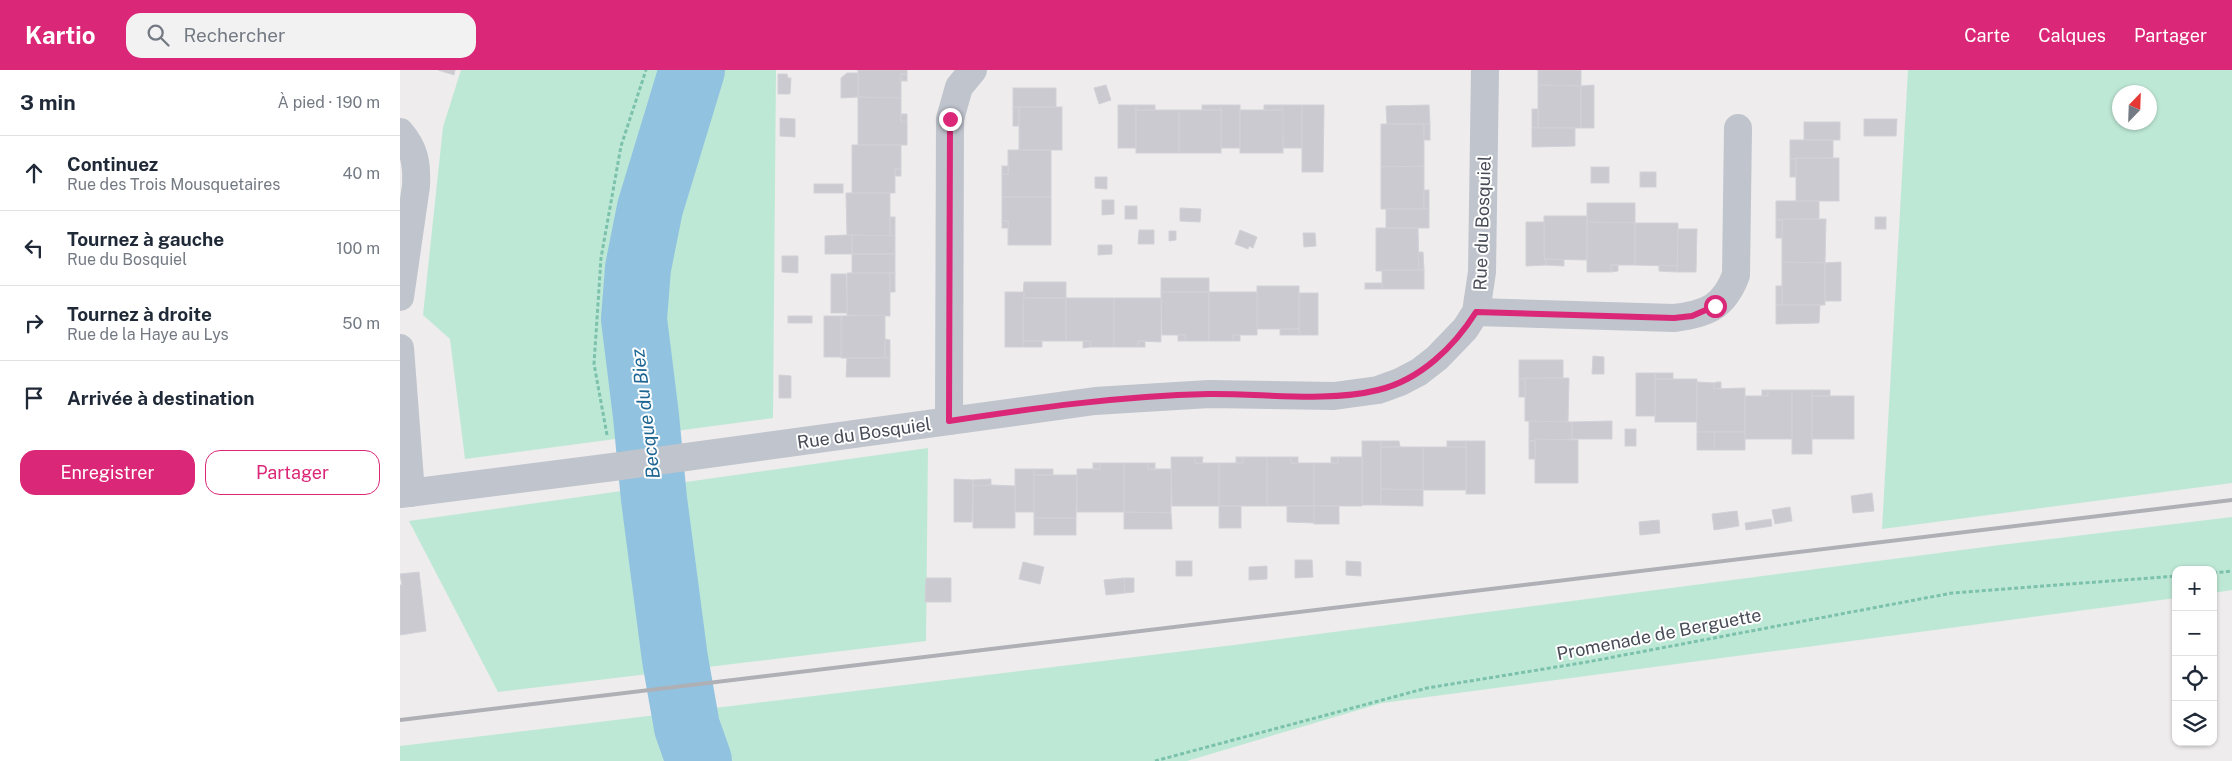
<!DOCTYPE html>
<html lang="fr">
<head>
<meta charset="utf-8">
<style>
  body { margin:0; font-family:"Public Sans",sans-serif; background:#f2f2f3; color:#1f2937 }
  .controls { position:absolute; right:15px; bottom:15px; display:grid; overflow:hidden; border-radius:10px; box-shadow:0 1px 4px #0004 }
  .controls button { width:45px; height:45px; display:grid; place-items:center; padding:0; border:0; border-bottom:1px solid #e0e1e3; background:#fff; color:#1f2937; font:25px sans-serif }
  .compass { position:absolute; left:1712px; top:15px; width:45px; height:45px; border-radius:50%; background:#fff; box-shadow:0 1px 4px #0004; rotate:23deg }
  .stop { position:absolute; width:15px; height:15px; margin:-11px; border:4px solid #db2777; border-radius:50%; background:#fff }
  .stop.end { background:#db2777; border-color:#fff; box-shadow:0 1px 5px #0008 }
  .list { margin:0; padding:0; list-style:none }
  h2 { display:flex; justify-content:space-between; align-items:center; height:65px; margin:0; padding:0 20px; font-size:21px }
  h2 small { font-size:16px; font-weight:400; color:#747a83 }
  .list li { display:grid; grid-template-columns:32px 1fr auto; gap:15px; align-items:center; box-sizing:border-box; height:75px; padding:0 20px; border-top:1px solid #e0e1e3 }
  .list b { display:block; font-size:19px; white-space:nowrap }
  .list p { margin:0; font-size:16px; white-space:nowrap; color:#747a83 }
  .list em { font-size:16px; font-style:normal; color:#747a83 }
  .actions { display:flex; gap:10px; padding:15px 20px }
  .actions a { flex:1; padding:11px 0; border:1px solid #db2777; border-radius:15px; text-align:center; font-size:18px; color:#db2777 }
  .actions .main { background:#db2777; color:#fff }
  .icon { flex:none; width:28px; height:28px; fill:none; stroke:currentColor; stroke-width:2; stroke-linecap:round; stroke-linejoin:round }
  .map { position:relative; flex:none; width:1832px; height:691px; overflow:hidden }
  header { display:flex; align-items:center; gap:30px; box-sizing:border-box; height:70px; padding:0 25px; background:#db2777; color:#fff }
  header strong { font-size:24px }
  nav { display:flex; gap:28px; margin-inline-start:auto; font-size:18px }
  .search { width:350px; height:45px; background:#f2f2f3; display:flex; align-items:center; gap:12px; box-sizing:border-box; padding:0 18px; border-radius:15px; color:#747a83; font-size:19px }
  main { display:flex }
  aside { flex:1; background:#fff }
  .map>svg:first-child { display:block }
</style>
</head>
<body>
<header>
<strong>Kartio</strong>
<div class="search"><svg class="icon" aria-label="search" viewBox="0 0 24 24"><circle cx="10" cy="10" r="6"/><path d="M15 15l6 6"/></svg>Rechercher</div>
<nav><a>Carte</a><a>Calques</a><a>Partager</a></nav>
</header>
<main>
<aside>
<h2>3 min<small>À pied · 190 m</small></h2>
<ul class="list">
<li><svg class="icon" aria-label="ahead" viewBox="0 0 24 24"><path d="M12 20V5M6 11l6-6 6 6"/></svg><div><b>Continuez</b><p>Rue des Trois Mousquetaires</p></div><em>40 m</em></li>
<li><svg class="icon" aria-label="left" viewBox="0 0 24 24"><path d="M17 20v-9H6M10 6l-5 5 5 5"/></svg><div><b>Tournez à gauche</b><p>Rue du Bosquiel</p></div><em>100 m</em></li>
<li><svg class="icon" aria-label="right" viewBox="0 0 24 24"><path d="M7 20v-9h11M14 6l5 5-5 5"/></svg><div><b>Tournez à droite</b><p>Rue de la Haye au Lys</p></div><em>50 m</em></li>
<li><svg class="icon" aria-label="arrive" viewBox="0 0 24 24"><path d="M6 21V4h12l-3 4 3 4H6"/></svg><div><b>Arrivée à destination</b></div></li>
</ul>
<div class="actions"><a class="main">Enregistrer</a><a>Partager</a></div>
</aside>
<div class="map">
<svg width="1832" height="691" viewBox="0 0 1832 691">
  <rect width="100%" height="100%" fill="#eeecec"/>
  <g fill="#bee8d6" fill-rule="evenodd">
    <polygon points="61,0 376,0 373,348 65,389 50,269 23,245 43,57"/>
    <path d="M1508 0H1832V413L1482 459ZM1750 22V52H1720V22Z"/>
    <polygon points="528,378 526,571 98,622 9,451"/>
    <polygon points="1832,447 1832,520 1813,523 1813,500 1776,500 1776,528 982,633 787,691 0,691 0,676 834,575 1600,475"/>
  </g>
  <g fill="none" stroke-linecap="round" stroke-linejoin="round">
    <polyline stroke="#91c2e0" stroke-width="66" points="292,0 250,138 238,198 234,249 246,346 254,429 275,589 287,657 299,691"/>
  </g>
  <g fill="#cacad0" stroke="#d1d1d7">
    <polygon points="38,0 55,0 54,5"/>
    <polygon points="458,0 507,0 507,4 501,4 501,28 458,27"/>
    <polygon points="1138,0 1181,0 1181,16 1138,15"/>
    <polygon points="447,3 458,3 458,27 441,28 441,8"/>
    <polygon points="378,4 387,4 388,8 391,8 390,24 378,24"/>
    <rect x="501" y="4" width="6" height="7"/>
    <polygon points="706,15 711,30 699,34 694,18"/>
    <polygon points="1138,15 1181,16 1181,58 1138,58"/>
    <polygon points="1194,15 1194,58 1181,58 1181,16"/>
    <rect x="613" y="18" width="43" height="19"/>
    <polygon points="458,27 501,28 501,52 507,51 507,75 458,75"/>
    <rect x="718" y="35" width="18" height="43"/>
    <rect x="736" y="35" width="19" height="5"/>
    <rect x="802" y="35" width="19" height="5"/>
    <rect x="821" y="35" width="19" height="43"/>
    <polygon points="864,35 882,35 883,40 864,40"/>
    <polygon points="882,35 902,35 902,78 883,78"/>
    <polygon points="902,35 924,35 923,102 902,102"/>
    <polygon points="1029,35 1030,54 987,54 986,36"/>
    <rect x="613" y="37" width="6" height="19"/>
    <rect x="619" y="37" width="43" height="43"/>
    <rect x="1132" y="39" width="6" height="19"/>
    <rect x="736" y="40" width="43" height="43"/>
    <rect x="779" y="40" width="42" height="43"/>
    <rect x="840" y="40" width="43" height="43"/>
    <polygon points="501,44 507,44 507,51 501,52"/>
    <polygon points="380,48 395,49 395,67 380,66"/>
    <polygon points="1464,49 1497,49 1496,66 1464,66"/>
    <rect x="1404" y="52" width="36" height="18"/>
    <polygon points="981,54 1024,54 1024,96 981,97"/>
    <rect x="1024" y="54" width="6" height="16"/>
    <polygon points="1132,58 1175,58 1175,76 1132,77"/>
    <polygon points="1390,70 1433,70 1433,88 1390,89"/>
    <polygon points="452,75 501,75 501,99 495,99 495,123 452,123"/>
    <polygon points="608,80 651,80 651,127 602,127 602,104 608,104"/>
    <rect x="1396" y="88" width="43" height="43"/>
    <rect x="1390" y="89" width="6" height="18"/>
    <rect x="602" y="96" width="6" height="8"/>
    <polygon points="1024,96 1024,139 981,139 981,97"/>
    <rect x="1191" y="97" width="18" height="16"/>
    <rect x="495" y="99" width="6" height="7"/>
    <rect x="1240" y="102" width="16" height="15"/>
    <polygon points="695,107 707,107 707,119 695,118"/>
    <rect x="414" y="114" width="29" height="9"/>
    <rect x="1024" y="120" width="5" height="19"/>
    <polygon points="446,123 490,123 490,166 447,165"/>
    <polygon points="602,127 651,127 651,175 608,175 608,151 602,151"/>
    <polygon points="702,130 714,130 714,144 702,145"/>
    <polygon points="1376,131 1419,131 1419,149 1376,150"/>
    <polygon points="1187,133 1235,133 1235,153 1187,152"/>
    <rect x="725" y="136" width="12" height="13"/>
    <polygon points="780,138 801,139 800,152 780,151"/>
    <rect x="986" y="139" width="43" height="19"/>
    <polygon points="1144,146 1187,146 1187,190 1144,189"/>
    <rect x="490" y="147" width="5" height="19"/>
    <rect x="1475" y="147" width="11" height="12"/>
    <polygon points="1382,149 1426,149 1425,193 1382,192"/>
    <rect x="1376" y="150" width="6" height="18"/>
    <rect x="602" y="151" width="6" height="7"/>
    <polygon points="1126,152 1144,152 1144,189 1146,189 1146,195 1126,196"/>
    <polygon points="1187,152 1235,153 1235,195 1211,195 1211,202 1187,202"/>
    <polygon points="1235,153 1278,153 1278,196 1235,195"/>
    <polygon points="976,158 1018,158 1019,201 976,201"/>
    <polygon points="1278,159 1297,159 1296,202 1277,202"/>
    <polygon points="739,160 754,160 754,174 738,174"/>
    <polygon points="840,160 857,167 853,178 849,176 848,179 835,174"/>
    <polygon points="769,161 776,161 776,170 769,171"/>
    <polygon points="903,163 915,163 916,176 904,177"/>
    <polygon points="447,165 452,165 452,184 425,184 425,166"/>
    <polygon points="452,165 495,166 495,184 452,184"/>
    <polygon points="698,175 712,175 712,184 698,185"/>
    <polygon points="1018,182 1023,182 1024,200 1019,201"/>
    <rect x="452" y="184" width="43" height="19"/>
    <polygon points="382,186 398,186 398,203 382,202"/>
    <polygon points="1146,189 1164,190 1164,196 1146,195"/>
    <polygon points="1382,192 1425,193 1425,235 1382,235"/>
    <polygon points="1441,192 1441,231 1425,231 1425,193"/>
    <polygon points="1211,195 1218,195 1218,201 1211,202"/>
    <polygon points="1259,195 1277,196 1277,202 1259,201"/>
    <rect x="982" y="200" width="42" height="19"/>
    <polygon points="447,203 490,203 490,246 447,245"/>
    <rect x="490" y="203" width="5" height="19"/>
    <polygon points="431,204 446,204 447,243 431,243"/>
    <rect x="761" y="208" width="48" height="14"/>
    <polygon points="624,212 666,212 666,228 623,228"/>
    <rect x="965" y="213" width="17" height="6"/>
    <rect x="857" y="216" width="42" height="43"/>
    <rect x="1376" y="216" width="6" height="19"/>
    <rect x="605" y="222" width="19" height="55"/>
    <polygon points="761,222 809,222 809,271 785,271 785,265 762,265"/>
    <polygon points="809,222 857,222 857,265 833,265 833,271 809,271"/>
    <rect x="899" y="223" width="19" height="42"/>
    <rect x="623" y="228" width="43" height="43"/>
    <polygon points="666,228 714,228 714,277 690,277 690,271 666,271"/>
    <polygon points="714,228 761,228 761,272 738,271 738,277 714,277"/>
    <polygon points="1376,235 1420,235 1419,253 1376,254"/>
    <polygon points="485,245 485,288 441,288 441,246"/>
    <rect x="388" y="246" width="24" height="7"/>
    <rect x="424" y="246" width="17" height="41"/>
    <rect x="880" y="259" width="19" height="6"/>
    <rect x="778" y="265" width="7" height="6"/>
    <rect x="833" y="265" width="7" height="6"/>
    <polygon points="485,269 490,270 490,288 485,288"/>
    <polygon points="623,271 642,271 642,277 624,277"/>
    <polygon points="683,271 690,271 690,277 683,278"/>
    <rect x="738" y="271" width="7" height="6"/>
    <polygon points="1193,286 1204,287 1204,304 1192,304"/>
    <polygon points="447,288 490,288 490,307 446,307"/>
    <polygon points="1119,290 1163,290 1163,308 1119,309"/>
    <rect x="1236" y="303" width="19" height="43"/>
    <rect x="1255" y="303" width="18" height="6"/>
    <polygon points="379,305 391,306 391,328 379,328"/>
    <polygon points="1125,308 1169,308 1168,352 1125,351"/>
    <rect x="1119" y="309" width="6" height="18"/>
    <rect x="1255" y="309" width="42" height="43"/>
    <polygon points="1297,312 1314,313 1314,319 1345,318 1345,362 1297,362"/>
    <polygon points="1317,312 1321,312 1321,318 1314,319 1314,313"/>
    <rect x="1362" y="320" width="6" height="6"/>
    <polygon points="1368,320 1392,320 1392,369 1345,369 1345,326 1368,326"/>
    <rect x="1392" y="320" width="20" height="64"/>
    <rect x="1412" y="320" width="18" height="6"/>
    <rect x="1412" y="326" width="42" height="43"/>
    <polygon points="1129,351 1172,352 1172,369 1129,371"/>
    <polygon points="1212,351 1212,369 1172,369 1172,352"/>
    <rect x="1225" y="359" width="11" height="17"/>
    <polygon points="1297,362 1315,362 1314,380 1297,380"/>
    <polygon points="1315,362 1345,362 1345,380 1314,380"/>
    <polygon points="1135,369 1178,370 1178,413 1135,413"/>
    <rect x="962" y="371" width="19" height="64"/>
    <polygon points="981,371 999,371 1000,377 981,377"/>
    <rect x="1047" y="371" width="19" height="6"/>
    <rect x="1066" y="371" width="19" height="53"/>
    <rect x="1129" y="371" width="6" height="18"/>
    <polygon points="981,377 1023,377 1023,420 981,419"/>
    <rect x="1023" y="377" width="43" height="43"/>
    <polygon points="771,387 795,387 795,393 819,393 819,436 772,436"/>
    <polygon points="795,387 803,387 802,393 795,393"/>
    <rect x="836" y="387" width="7" height="6"/>
    <polygon points="843,387 867,387 867,436 819,436 819,393 843,393"/>
    <polygon points="867,387 891,387 891,393 914,393 914,436 867,436"/>
    <rect x="891" y="387" width="7" height="6"/>
    <rect x="931" y="387" width="7" height="6"/>
    <polygon points="938,387 962,387 962,436 914,436 914,393 938,393"/>
    <rect x="693" y="393" width="7" height="6"/>
    <polygon points="700,393 724,393 724,442 677,442 677,399 700,399"/>
    <polygon points="724,393 748,393 748,399 771,399 771,443 724,442"/>
    <rect x="748" y="393" width="7" height="6"/>
    <rect x="615" y="399" width="19" height="43"/>
    <rect x="634" y="399" width="19" height="6"/>
    <polygon points="634,405 677,405 676,448 634,448"/>
    <polygon points="554,409 573,410 572,452 554,452"/>
    <polygon points="591,409 591,415 573,416 573,410"/>
    <polygon points="591,415 615,416 615,458 573,458 573,416"/>
    <polygon points="981,419 1023,420 1023,436 981,435"/>
    <polygon points="1472,423 1474,441 1453,443 1451,426"/>
    <rect x="819" y="436" width="22" height="22"/>
    <polygon points="887,436 914,436 915,453 887,452"/>
    <rect x="914" y="436" width="25" height="18"/>
    <polygon points="1390,437 1392,451 1375,454 1372,440"/>
    <polygon points="1337,441 1339,456 1314,460 1312,444"/>
    <polygon points="724,442 771,443 772,459 724,459"/>
    <rect x="634" y="448" width="42" height="17"/>
    <polygon points="1371,449 1372,456 1346,460 1345,453"/>
    <polygon points="1259,450 1260,463 1240,465 1239,452"/>
    <polygon points="895,490 912,490 913,507 895,508"/>
    <rect x="776" y="491" width="16" height="15"/>
    <polygon points="946,491 961,492 961,506 946,505"/>
    <polygon points="623,492 644,497 640,514 619,509"/>
    <polygon points="867,496 867,509 849,510 849,497"/>
    <polygon points="19,502 26,561 0,565 0,515 2,515 0,504"/>
    <polygon points="526,508 551,508 551,532 525,532"/>
    <polygon points="724,508 734,508 734,522 725,523"/>
    <polygon points="724,508 725,523 706,525 704,510"/>
  </g>
  <g fill="none" stroke-linecap="round" stroke-linejoin="round">
    <g stroke="#7bc1ab" stroke-width="3" stroke-dasharray="4 2.5" stroke-linecap="butt">
      <polyline points="207,365 194,294 201,188 221,76 246,0"/>
      <polyline points="1813,503 1832,501"/>
      <polyline points="755,691 1027,618 1187,592 1552,523 1776,506"/>
    </g>
    <g stroke="#bfc4cd" stroke-width="28">
      <path d="M0 62C15 79 17 94 16 116L0 227"/>
      <path d="M1076 242 1274 248C1307 244 1324 237 1336 205L1338 58"/>
      <polyline points="0,278 11,423"/>
      <polyline points="549,351 550,49 559,17 573,0"/>
      <polyline points="0,424 213,397 695,331 809,324 934,326 978,320 1000,312 1019,302 1037,288 1065,259 1076,242 1082,202 1085,0"/>
    </g>
    <polyline stroke="#afb0b6" stroke-width="4" points="0,650 1832,430"/>
  </g>
  <g fill="none" stroke-linecap="round" stroke-linejoin="round">
    <path stroke="#db2777" stroke-width="6" d="M550 49 549 351C635 338 720 326 808 324 861 323 926 333 978 320 1020 310 1054 277 1076 242L1274 248 1292 246 1315 236"/>
  </g>
  <g text-anchor="middle" dominant-baseline="central" stroke-width="4" stroke-linejoin="round" paint-order="stroke">
    <g font-size="18" fill="#474c57" stroke="#fff">
      <text transform="translate(1082 153) rotate(-88)">Rue du Bosquiel</text>
      <text transform="translate(464 363) rotate(-8)">Rue du Bosquiel</text>
      <text transform="translate(1259 564) rotate(-11)">Promenade de Berguette</text>
    </g>
    <g font-size="19" font-style="italic" fill="#1d6693" stroke="#fff">
      <text transform="translate(245 344) rotate(-97)">Becque du Biez</text>
    </g>
  </g>
</svg>
<div class="controls">
<button>+</button>
<button>−</button>
<button><svg class="icon" aria-label="locate" viewBox="0 0 24 24"><circle cx="12" cy="12" r="6"/><path d="M12 2v4M12 18v4M2 12h4M18 12h4"/></svg></button>
<button><svg class="icon" aria-label="layers" viewBox="0 0 24 24"><path d="M12 4l9 5-9 5-9-5zM3 14l9 5 9-5"/></svg></button>
</div>
<svg class="compass" viewBox="-18 -18 36 36"><path d="M0-13l5 13h-10z" fill="#e53935"/><path d="M0 13l5-13h-10z" fill="#747a83"/></svg>
<div class="stop" style="left:1315px;top:236px"></div>
<div class="stop end" style="left:550px;top:49px"></div>
</div>
</main>
</body>
</html>
